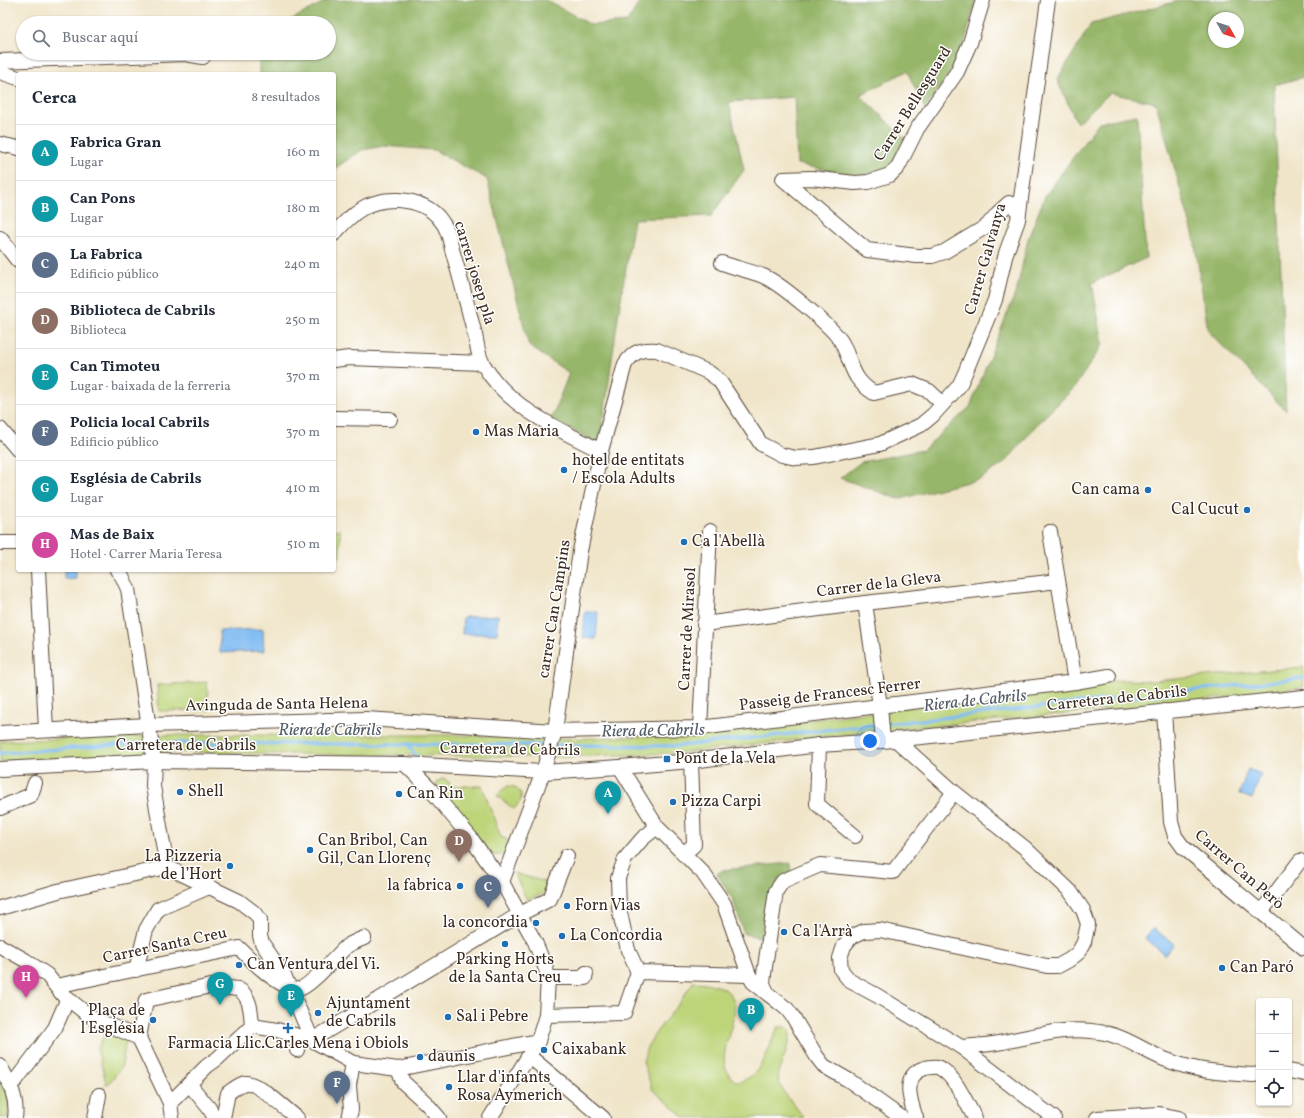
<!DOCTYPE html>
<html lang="es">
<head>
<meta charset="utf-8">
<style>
  body { margin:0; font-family:Vollkorn,serif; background:#f2f2f3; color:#1f2937 }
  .controls { position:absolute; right:12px; bottom:12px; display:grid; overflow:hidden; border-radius:4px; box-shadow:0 1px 3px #0004 }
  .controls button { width:36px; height:36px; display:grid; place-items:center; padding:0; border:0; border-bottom:1px solid #e0e1e3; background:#fff; color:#1f2937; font:20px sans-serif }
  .compass { position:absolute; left:1208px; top:12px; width:36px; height:36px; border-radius:50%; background:#fff; box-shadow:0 1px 3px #0004; rotate:129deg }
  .you { position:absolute; left:870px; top:741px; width:14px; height:14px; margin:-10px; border:3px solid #fff; border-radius:50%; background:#1a73e8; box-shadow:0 0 0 6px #1a73e833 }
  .badge { display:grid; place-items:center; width:26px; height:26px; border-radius:50%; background:#2563eb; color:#fff; font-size:13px; font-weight:700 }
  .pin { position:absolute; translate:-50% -33px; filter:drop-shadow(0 1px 2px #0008) }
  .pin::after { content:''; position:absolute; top:21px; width:14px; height:12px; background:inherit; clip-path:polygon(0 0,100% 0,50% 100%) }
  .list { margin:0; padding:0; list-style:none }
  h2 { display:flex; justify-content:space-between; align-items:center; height:52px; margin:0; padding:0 16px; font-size:17px }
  h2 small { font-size:13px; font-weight:400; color:#747a83 }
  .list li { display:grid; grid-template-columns:26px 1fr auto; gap:12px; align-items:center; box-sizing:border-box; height:56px; padding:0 16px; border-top:1px solid #e0e1e3 }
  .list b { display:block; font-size:15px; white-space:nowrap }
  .list p { margin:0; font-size:13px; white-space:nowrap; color:#747a83 }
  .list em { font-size:13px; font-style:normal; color:#747a83 }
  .icon { flex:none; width:22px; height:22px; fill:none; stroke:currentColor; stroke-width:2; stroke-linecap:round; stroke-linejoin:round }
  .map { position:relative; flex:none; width:1304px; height:1118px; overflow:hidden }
  .search { position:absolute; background:#fff; box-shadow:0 1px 3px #0004; left:16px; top:16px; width:320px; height:44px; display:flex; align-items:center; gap:10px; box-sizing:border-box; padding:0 14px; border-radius:22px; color:#747a83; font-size:15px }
  .panel { position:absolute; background:#fff; box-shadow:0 1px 3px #0004; left:16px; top:72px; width:320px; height:500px; border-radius:4px }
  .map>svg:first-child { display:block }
</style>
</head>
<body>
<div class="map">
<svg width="1304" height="1118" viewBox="0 0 1304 1118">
  <rect width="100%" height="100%" fill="#fff"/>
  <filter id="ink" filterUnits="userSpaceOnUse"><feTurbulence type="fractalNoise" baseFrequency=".025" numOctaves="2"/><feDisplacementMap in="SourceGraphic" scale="8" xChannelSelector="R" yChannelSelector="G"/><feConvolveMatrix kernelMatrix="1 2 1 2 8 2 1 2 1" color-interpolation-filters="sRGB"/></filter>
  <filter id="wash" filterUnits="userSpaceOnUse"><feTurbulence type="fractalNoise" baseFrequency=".012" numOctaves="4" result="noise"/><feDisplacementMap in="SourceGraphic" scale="16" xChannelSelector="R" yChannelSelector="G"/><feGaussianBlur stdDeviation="0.9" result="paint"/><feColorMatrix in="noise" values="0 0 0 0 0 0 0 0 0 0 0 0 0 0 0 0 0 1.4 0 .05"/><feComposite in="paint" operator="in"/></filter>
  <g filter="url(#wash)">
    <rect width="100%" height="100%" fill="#f0e5c9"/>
    <g fill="#bdd479" stroke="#7c7f4c">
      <rect x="334" y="530" width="6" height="27"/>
      <polygon points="1304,667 1304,687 1174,704 887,730 680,753 559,757 278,754 182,752 0,762 0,741 168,735 452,735 567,739 702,734 1121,680 1153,681"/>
      <polygon points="207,682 209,710 159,711 157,685"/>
      <path d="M444 778 453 786H482L501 837 513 842C507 852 506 857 493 855L438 790 436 786 437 782Z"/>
      <polygon points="508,786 515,787 521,793 521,800 514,809 497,796 502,790"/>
      <polygon points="514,873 552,884 549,891 527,900"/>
      <path d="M693 982C703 982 712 984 720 987 760 1003 700 1059 737 1082 763 1078 768 1047 778 1027H785L790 1030C792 1048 775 1068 779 1082 783 1096 797 1105 803 1118H685L652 1089 643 1062 647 1047 657 1031 680 1002Z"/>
      <polygon points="106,1032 126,1038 122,1066 107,1086 97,1049"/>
      <polygon points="0,1075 8,1090 8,1118 0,1118"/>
    </g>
    <g fill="#96b669" stroke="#687044" fill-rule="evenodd">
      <polygon points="328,0 546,0 591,25 627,22 639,3 643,0 976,0 965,41 953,68 925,109 907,71 860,95 905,139 890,167 859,177 797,164 794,97 729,102 744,170 711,216 634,219 618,317 600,444 551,420 569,373 529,346 487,179 434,150 384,146 362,150 334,169 334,74 259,74 259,53 329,53 329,23 285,23"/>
      <path d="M1182 0H1304V77L1274 85 1286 411 1208 331 1194 237 1156 103 1110 93 1077 123 1057 80 1091 24ZM1214 18H1238V42H1214Z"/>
      <polygon points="1137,115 1146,258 1092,283 1103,344 1074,388 1038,423 1006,462 980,479 899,499 840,478 861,462 923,450 970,407 1017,289 1028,239 1045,196 1099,122"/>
      <polygon points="790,863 791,873 778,879 765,938 744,934 733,900 717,874 723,870"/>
    </g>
    <g fill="#7fbbf2" stroke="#5d7288">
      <polygon points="64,570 76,570 76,578 64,579"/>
      <polygon points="585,612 598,612 596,639 583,638"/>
      <polygon points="498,615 497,634 462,634 463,617"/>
      <polygon points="263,629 264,651 220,653 219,631"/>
      <polygon points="1248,769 1261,774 1252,799 1239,794"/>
      <polygon points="1153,928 1174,944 1165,955 1145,938"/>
    </g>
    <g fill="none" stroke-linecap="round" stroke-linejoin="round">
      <g stroke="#7fbbf2" stroke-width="3.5">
        <polyline points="886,724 1304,678"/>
        <polyline points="155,743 547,745"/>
        <polyline points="408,745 417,757"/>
        <polyline points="555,745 680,746 879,724"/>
        <polyline points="0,753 149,743"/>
      </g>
    </g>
  </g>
  <g filter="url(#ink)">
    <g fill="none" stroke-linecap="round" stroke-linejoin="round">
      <defs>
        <g id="minor">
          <polyline points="983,0 970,43 957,72 917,129 898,167 890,175 868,182 855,183 811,178 783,179 867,250 917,256 932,256 944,252 987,226 997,214 1009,203 1018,211"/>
          <polyline points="0,61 185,54 203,57"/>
          <polyline points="0,72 18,78"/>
          <polyline points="0,144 18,148"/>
          <path d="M334 234C352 213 368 199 398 200 415 201 432 207 442 222 449 230 450 243 453 253 461 280 468 308 475 335 477 344 478 356 483 364 508 408 559 429 601 451"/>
          <polyline points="0,238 18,261"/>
          <path d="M722 263C736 268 750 271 763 276 780 283 834 328 842 343 853 365 851 379 874 393L912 384 929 391 942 403"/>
          <polyline points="334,360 349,358 482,363"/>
          <polyline points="334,418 390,419"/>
          <polyline points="0,429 18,450"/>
          <polyline points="1050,532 1075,682"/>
          <polyline points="0,543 18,543"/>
          <polyline points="38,570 46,730"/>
          <polyline points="117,570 122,576 128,589 154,761 153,786 167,867"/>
          <polyline points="865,603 880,706 883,741"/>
          <polyline points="704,624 865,603 1058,581"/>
          <polyline points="1164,711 1171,822 1175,836 1183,847 1304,948"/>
          <polyline points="700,728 710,531"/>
          <polyline points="0,733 148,725 366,719 555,731 700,728 1075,682 1109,676"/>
          <polyline points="895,739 954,792 1025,848 1070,891 1083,910 1088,924 1084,942 1078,953 1069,960 1058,966 1047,966 880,930 864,931 851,937 844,946 840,958 841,970 850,981 876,995 961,1047 1054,1118"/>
          <polyline points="819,745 817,804 855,836"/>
          <polyline points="405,764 431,790 470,837 502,882 535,942 546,969 548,978 546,1015 538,1041 490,1118"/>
          <polyline points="620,767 657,827 703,873 724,904 749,975 753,982 787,1009 793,1017 817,1057 824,1066 850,1081 902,1118"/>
          <polyline points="0,769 154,761 405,764 543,772 620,767 691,761 819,745 883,741 1304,697"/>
          <polyline points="0,808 31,795 35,783"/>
          <polyline points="683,854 694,845 691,761"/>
          <path d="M502 882 543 772 555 731 580 551 601 451 625 364C634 351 641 349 657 350L708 372 719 380 761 444 782 455 796 458 814 457 880 444 921 425 933 415 959 386 965 373 995 300 1006 253 1018 220 1048 0"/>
          <polyline points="0,908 58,891 167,867 239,901 256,914 260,920 260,936 262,943 283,974 290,988 312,1040"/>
          <polyline points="1261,912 1300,861"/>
          <polyline points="0,946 25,960 47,975 62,994 92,1018 139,1038"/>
          <polyline points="136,970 146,930 158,909 209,887"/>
          <polyline points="638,972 628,950 619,908 618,878 625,859 642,839 657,827"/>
          <polyline points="548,978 585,978 586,973"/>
          <path d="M56 986 239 948C250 959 282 991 299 989 310 987 337 955 347 946 352 943 359 940 364 938"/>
          <polyline points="768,994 763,984 764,974 776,891 783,881 820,865 893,872 954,792"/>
          <polyline points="546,1015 624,1013 638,972 749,975"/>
          <polyline points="252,1026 277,1030 312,1040 353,1063 398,1069 538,1041"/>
          <path d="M139 1038 146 1000 211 986 238 989C251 996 251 1013 252 1026"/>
          <polyline points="139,1038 170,1103 172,1118"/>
          <polyline points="312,1040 520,914 550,899 567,856"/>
          <path d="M961 1047C975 1046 989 1045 1003 1042 1035 1036 1067 1026 1099 1032 1123 1035 1142 1050 1164 1059 1193 1071 1222 1073 1253 1075L1259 1074"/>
          <polyline points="297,1050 299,1037"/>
          <polyline points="529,1056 603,1118"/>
          <path d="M0 1066C9 1082 18 1098 15 1118"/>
          <polyline points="398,1069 403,1082 426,1103 439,1118"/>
          <polyline points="1289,1071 1304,1074"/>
          <polyline points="10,1084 16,1080 55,1028 68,998"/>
          <polyline points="190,1085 209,1108 215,1118"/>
          <polyline points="170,1103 207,1066 217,1059 252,1026"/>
          <polyline points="95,1118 99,1095"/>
          <path d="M223 1118 228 1093C234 1089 238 1085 245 1083 256 1081 287 1110 297 1118"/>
          <polyline points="349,1118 351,1110 349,1085 353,1063"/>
          <path d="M916 1118C910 1101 901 1075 925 1068 932 1067 937 1065 943 1070 957 1080 966 1103 975 1118"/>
          <polyline points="1097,1118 1159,1114 1179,1118"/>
        </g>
      </defs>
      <use href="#minor" stroke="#564638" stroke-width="16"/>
      <use href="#minor" stroke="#fff" stroke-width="14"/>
    </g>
  </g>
  <g fill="#1f6fb2" stroke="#fff" stroke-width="1.5">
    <circle cx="476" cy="432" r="4"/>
    <circle cx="564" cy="470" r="4"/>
    <circle cx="1148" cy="490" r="4"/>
    <circle cx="1247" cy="510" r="4"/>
    <circle cx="684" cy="542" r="4"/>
    <rect x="663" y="755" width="8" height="8" rx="2"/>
    <circle cx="180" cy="792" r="4"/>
    <circle cx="399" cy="794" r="4"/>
    <circle cx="673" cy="802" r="4"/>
    <circle cx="310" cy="850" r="4"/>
    <circle cx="230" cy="866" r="4"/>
    <circle cx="460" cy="886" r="4"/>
    <circle cx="567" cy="906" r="4"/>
    <circle cx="536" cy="923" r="4"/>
    <circle cx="784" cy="932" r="4"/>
    <circle cx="562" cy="936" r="4"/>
    <circle cx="505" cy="944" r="4"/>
    <circle cx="239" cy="965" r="4"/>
    <circle cx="1222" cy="968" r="4"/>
    <circle cx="318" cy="1013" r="4"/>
    <circle cx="448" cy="1017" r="4"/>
    <circle cx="153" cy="1020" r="4"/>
    <path d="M286 1022h4v4h4v4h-4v4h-4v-4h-4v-4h4z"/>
    <circle cx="544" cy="1050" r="4"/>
    <circle cx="420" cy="1057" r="4"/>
    <circle cx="449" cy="1087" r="4"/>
  </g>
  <g text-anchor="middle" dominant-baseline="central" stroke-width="3" stroke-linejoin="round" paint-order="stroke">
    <g font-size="16" fill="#3b2a1e" stroke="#fff">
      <text transform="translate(913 104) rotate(-58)">Carrer Bellesguard</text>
      <text transform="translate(986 259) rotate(-74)">Carrer Galvanya</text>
      <text transform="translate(474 273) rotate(73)">carrer josep pla</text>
      <text transform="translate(879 585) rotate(-7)">Carrer de la Gleva</text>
      <text transform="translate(555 609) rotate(-81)">carrer Can Campins</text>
      <text transform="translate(688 629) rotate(-87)">Carrer de Mirasol</text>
      <text transform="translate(830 695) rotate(-7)">Passeig de Francesc Ferrer</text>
      <text transform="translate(1117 699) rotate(-6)">Carretera de Cabrils</text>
      <text transform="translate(277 705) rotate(-1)">Avinguda de Santa Helena</text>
      <text x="186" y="746">Carretera de Cabrils</text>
      <text transform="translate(510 750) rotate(1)">Carretera de Cabrils</text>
      <text transform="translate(1239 870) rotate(41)">Carrer Can Però</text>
      <text transform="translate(165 946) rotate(-12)">Carrer Santa Creu</text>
    </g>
    <g font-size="16" fill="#3b2a1e" stroke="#fff" text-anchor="start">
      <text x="484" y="432">Mas Maria</text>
      <text x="572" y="461">hotel de entitats<tspan x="572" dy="18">/ Escola Adults</tspan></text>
      <text x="1140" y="490" text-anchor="end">Can cama</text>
      <text x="1239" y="510" text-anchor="end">Cal Cucut</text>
      <text x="692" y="542">Ca l'Abellà</text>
      <text x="675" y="759">Pont de la Vela</text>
      <text x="188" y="792">Shell</text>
      <text x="407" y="794">Can Rin</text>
      <text x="681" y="802">Pizza Carpi</text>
      <text x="318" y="841">Can Bribol, Can<tspan x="318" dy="18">Gil, Can Llorenç</tspan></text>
      <text x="222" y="857" text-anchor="end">La Pizzeria<tspan x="222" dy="18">de l’Hort</tspan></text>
      <text x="452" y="886" text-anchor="end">la fabrica</text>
      <text x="575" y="906">Forn Vias</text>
      <text x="528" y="923" text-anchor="end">la concordia</text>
      <text x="792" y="932">Ca l'Arrà</text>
      <text x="570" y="936">La Concordia</text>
      <text x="505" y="960" text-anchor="middle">Parking Horts<tspan x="505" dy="18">de la Santa Creu</tspan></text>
      <text x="247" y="965">Can Ventura del Vi.</text>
      <text x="1230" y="968">Can Paró</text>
      <text x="326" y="1004">Ajuntament<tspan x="326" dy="18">de Cabrils</tspan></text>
      <text x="145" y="1011" text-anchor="end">Plaça de<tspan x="145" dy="18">l'Església</tspan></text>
      <text x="456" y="1017">Sal i Pebre</text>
      <text x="288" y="1044" text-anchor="middle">Farmacia Llic.Carles Mena i Obiols</text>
      <text x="552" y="1050">Caixabank</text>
      <text x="428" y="1057">daunis</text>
      <text x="457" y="1078">Llar d'infants<tspan x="457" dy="18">Rosa Aymerich</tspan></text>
    </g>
    <g font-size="17" font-style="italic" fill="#535d68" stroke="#fff">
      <text transform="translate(975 701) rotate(-6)">Riera de Cabrils</text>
      <text x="330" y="730">Riera de Cabrils</text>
      <text transform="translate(653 731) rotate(-1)">Riera de Cabrils</text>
    </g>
  </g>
</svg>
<div class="controls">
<button>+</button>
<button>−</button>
<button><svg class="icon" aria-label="locate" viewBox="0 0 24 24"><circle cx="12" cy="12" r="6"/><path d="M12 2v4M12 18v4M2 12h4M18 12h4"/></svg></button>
</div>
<svg class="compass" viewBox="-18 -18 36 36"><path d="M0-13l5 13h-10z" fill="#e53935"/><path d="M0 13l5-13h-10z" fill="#747a83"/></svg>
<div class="you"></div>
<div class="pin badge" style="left:608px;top:814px;background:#0f9aa8">A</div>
<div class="pin badge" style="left:751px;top:1031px;background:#0f9aa8">B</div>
<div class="pin badge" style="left:488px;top:908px;background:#5c6f8a">C</div>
<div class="pin badge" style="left:459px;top:862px;background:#8d6e63">D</div>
<div class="pin badge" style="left:291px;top:1017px;background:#0f9aa8">E</div>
<div class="pin badge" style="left:337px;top:1104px;background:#5c6f8a">F</div>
<div class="pin badge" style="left:220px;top:1005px;background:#0f9aa8">G</div>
<div class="pin badge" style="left:26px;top:998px;background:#d1479c">H</div>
<div class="search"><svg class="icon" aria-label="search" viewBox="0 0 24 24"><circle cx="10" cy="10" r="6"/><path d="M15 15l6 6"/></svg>Buscar aquí</div>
<section class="panel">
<h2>Cerca<small>8 resultados</small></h2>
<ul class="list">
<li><span class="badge" style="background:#0f9aa8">A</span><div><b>Fabrica Gran</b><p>Lugar</p></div><em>160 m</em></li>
<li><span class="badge" style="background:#0f9aa8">B</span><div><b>Can Pons</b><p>Lugar</p></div><em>180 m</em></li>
<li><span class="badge" style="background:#5c6f8a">C</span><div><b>La Fabrica</b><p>Edificio público</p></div><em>240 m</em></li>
<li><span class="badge" style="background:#8d6e63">D</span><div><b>Biblioteca de Cabrils</b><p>Biblioteca</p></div><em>250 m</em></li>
<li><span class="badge" style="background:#0f9aa8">E</span><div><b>Can Timoteu</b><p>Lugar · baixada de la ferreria</p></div><em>370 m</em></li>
<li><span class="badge" style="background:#5c6f8a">F</span><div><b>Policia local Cabrils</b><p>Edificio público</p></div><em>370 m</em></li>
<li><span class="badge" style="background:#0f9aa8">G</span><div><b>Església de Cabrils</b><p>Lugar</p></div><em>410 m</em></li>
<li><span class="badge" style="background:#d1479c">H</span><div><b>Mas de Baix</b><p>Hotel · Carrer Maria Teresa</p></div><em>510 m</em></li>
</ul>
</section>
</div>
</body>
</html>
